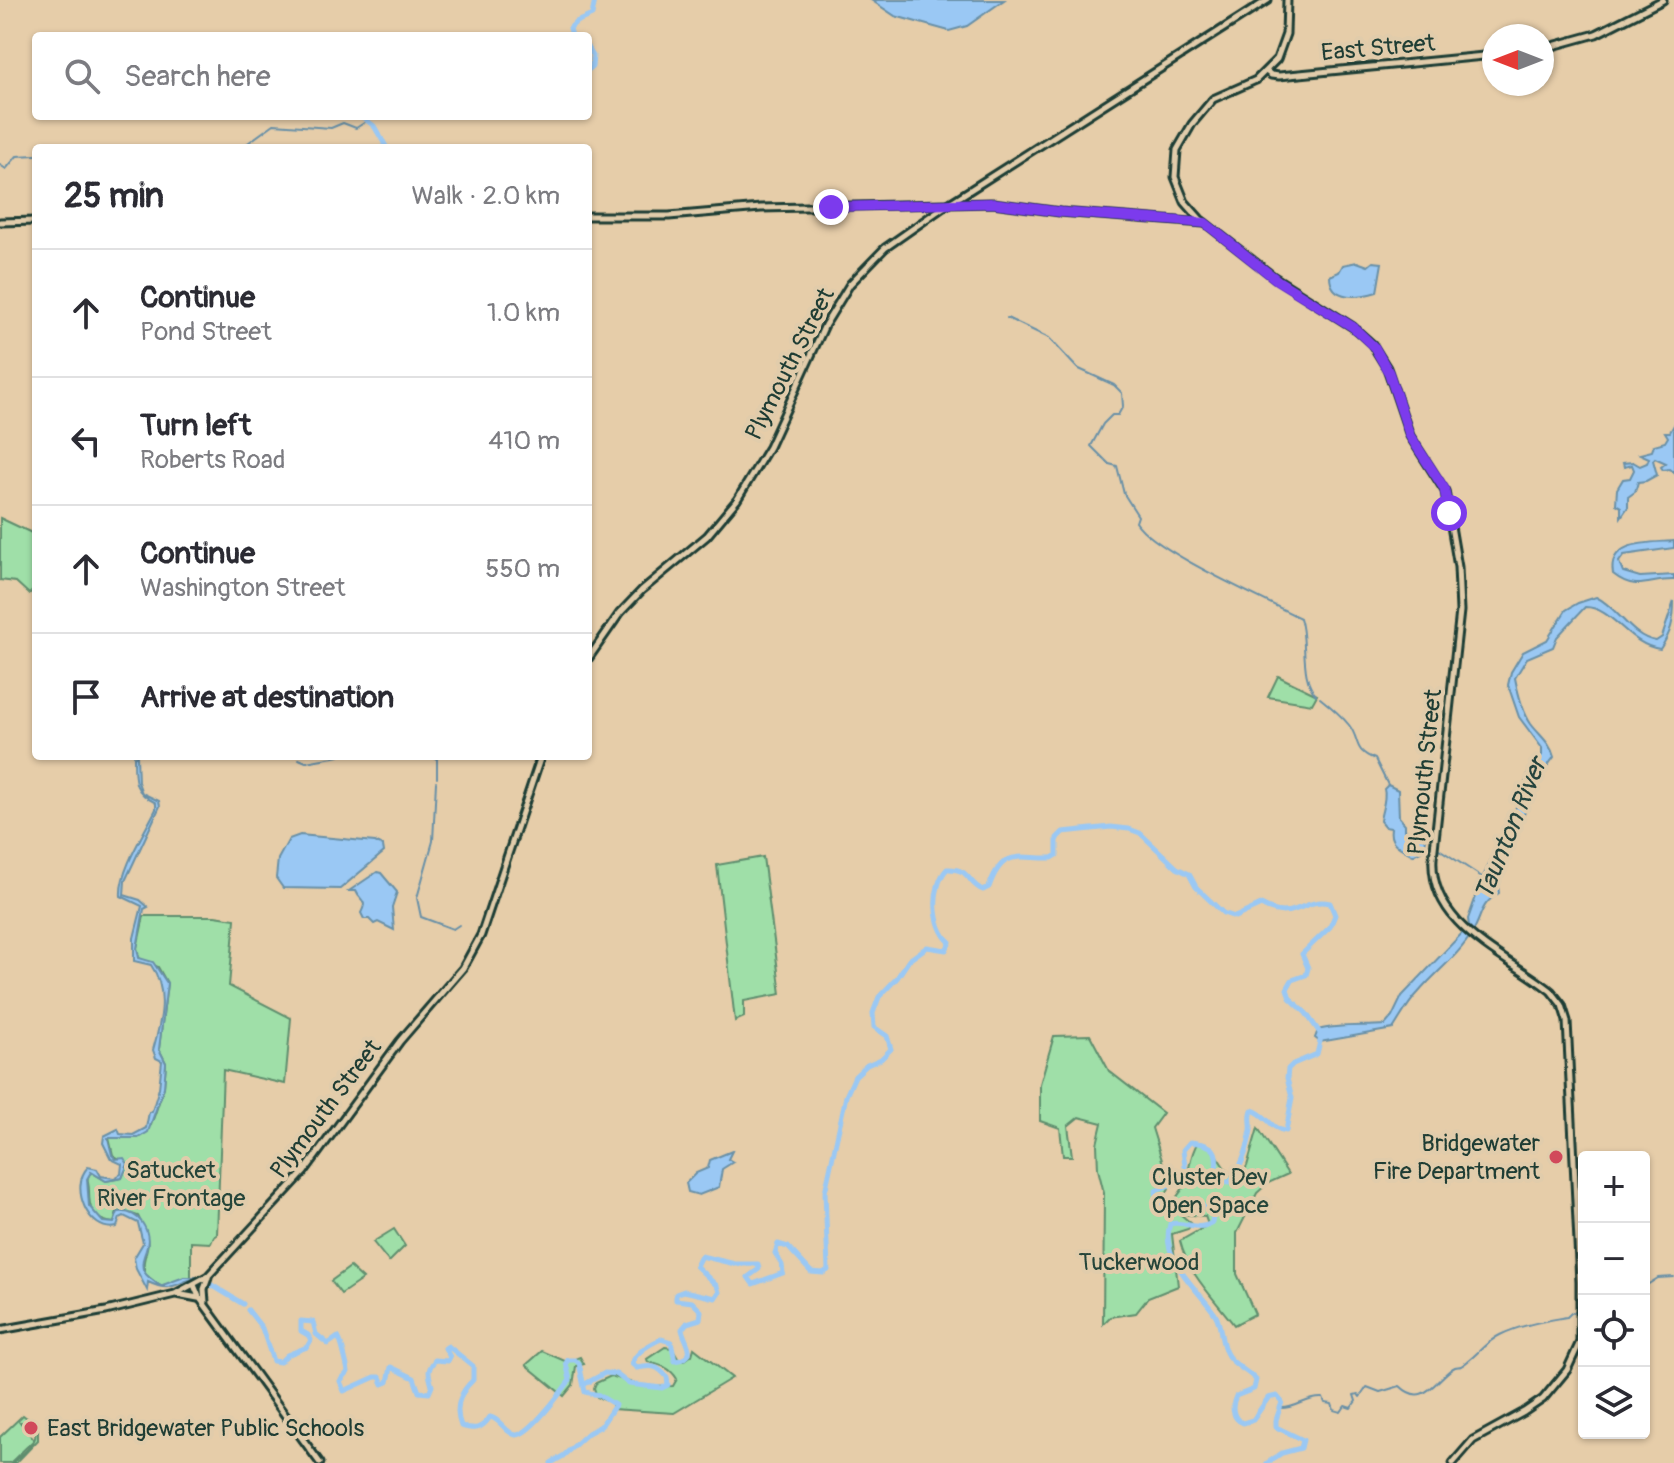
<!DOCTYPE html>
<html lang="en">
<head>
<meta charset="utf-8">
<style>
  body { margin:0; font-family:Pangolin,sans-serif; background:#f2f2f3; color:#2b2b33 }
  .controls { position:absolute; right:24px; bottom:24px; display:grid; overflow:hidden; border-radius:8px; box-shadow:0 2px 6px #0004 }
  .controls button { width:72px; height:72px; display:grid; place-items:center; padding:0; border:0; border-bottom:2px solid #e1e1e2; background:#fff; color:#2b2b33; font:40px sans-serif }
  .compass { position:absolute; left:1482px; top:24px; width:72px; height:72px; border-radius:50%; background:#fff; box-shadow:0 2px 6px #0004; rotate:270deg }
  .stop { position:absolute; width:24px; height:24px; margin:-18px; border:6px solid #7c3aed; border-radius:50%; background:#fff }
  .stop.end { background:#7c3aed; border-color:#fff; box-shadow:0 2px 8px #0008 }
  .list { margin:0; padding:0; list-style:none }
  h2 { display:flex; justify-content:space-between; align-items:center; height:104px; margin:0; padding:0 32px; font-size:34px }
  h2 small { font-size:26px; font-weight:400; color:#7c7c81 }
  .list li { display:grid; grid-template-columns:52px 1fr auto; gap:24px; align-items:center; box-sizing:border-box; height:128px; padding:0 32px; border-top:2px solid #e1e1e2 }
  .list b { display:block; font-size:30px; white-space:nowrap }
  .list p { margin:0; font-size:26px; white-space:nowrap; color:#7c7c81 }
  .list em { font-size:26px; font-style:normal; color:#7c7c81 }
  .icon { flex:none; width:44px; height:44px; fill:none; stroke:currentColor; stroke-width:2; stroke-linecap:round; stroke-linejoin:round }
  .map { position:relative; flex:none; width:1674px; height:1463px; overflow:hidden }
  .search { position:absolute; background:#fff; box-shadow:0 2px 6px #0004; left:32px; top:32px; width:560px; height:88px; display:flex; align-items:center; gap:20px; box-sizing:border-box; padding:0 28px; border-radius:8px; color:#7c7c81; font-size:30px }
  .panel { position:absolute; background:#fff; box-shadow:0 2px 6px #0004; left:32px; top:144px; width:560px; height:616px; border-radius:8px }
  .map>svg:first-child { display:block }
</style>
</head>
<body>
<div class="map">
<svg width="1674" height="1463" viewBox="0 0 1674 1463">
  <rect width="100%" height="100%" fill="#e6cda9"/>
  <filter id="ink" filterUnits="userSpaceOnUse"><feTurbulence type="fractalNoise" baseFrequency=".0125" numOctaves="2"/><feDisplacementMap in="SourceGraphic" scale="16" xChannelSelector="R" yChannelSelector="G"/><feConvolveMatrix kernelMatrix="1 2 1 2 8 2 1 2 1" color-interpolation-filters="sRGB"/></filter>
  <g filter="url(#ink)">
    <g fill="#9fdfa8" stroke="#5f8e6e" stroke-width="2">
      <polygon points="0,518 36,535 36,588 29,594 16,582 0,580"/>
      <polygon points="1278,676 1317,695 1312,704 1268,697"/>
      <polygon points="763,857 781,994 744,1001 744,1017 735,1021 717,865"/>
      <path d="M144 916H215L235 919 229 986 291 1018 285 1084 223 1070 217 1235 214 1236 211 1243 191 1242V1277L160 1286 145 1274C142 1262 145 1258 147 1248 150 1238 142 1225 138 1216L123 1211 117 1212 114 1223C92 1220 89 1210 89 1191 89 1181 85 1180 91 1172L106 1181 122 1178 128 1164 113 1155 109 1138H138L151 1125 155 1114 164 1087 166 1063 159 1049 167 983 158 967 139 958 137 948Z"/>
      <path d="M1090 1035 1109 1071 1163 1113 1152 1128 1170 1186 1166 1194 1169 1208 1172 1209C1172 1199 1180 1195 1184 1186 1190 1172 1189 1155 1198 1142 1220 1146 1219 1173 1239 1178L1247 1166 1258 1128 1288 1174 1268 1183 1257 1193 1237 1233V1274L1255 1314 1234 1325C1214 1298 1188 1274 1180 1241L1208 1225 1205 1216 1180 1214 1192 1224 1188 1229 1172 1234 1178 1286 1148 1298 1136 1313 1110 1317 1103 1324 1104 1193 1098 1169 1097 1144 1102 1123 1079 1117 1068 1126 1072 1156H1063L1060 1128 1040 1121V1084L1054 1036Z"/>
      <polygon points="394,1229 405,1246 389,1262 373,1242"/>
      <polygon points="350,1267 363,1279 341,1294 331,1281"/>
      <path d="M665 1347 672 1348 679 1360 684 1361 692 1355 694 1348 732 1378 674 1413 612 1409V1403L597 1397 594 1388 596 1383 611 1376 645 1387 673 1386 677 1379C670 1367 660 1365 648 1362L647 1359Z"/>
      <polygon points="542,1351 567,1362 580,1357 584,1364 576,1366 573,1385 564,1396 526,1365"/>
      <path d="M23 1415 38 1427V1440L16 1463H12C24 1452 44 1440 32 1424L20 1422 34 1440 10 1463H0V1437Z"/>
    </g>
    <g fill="#9ac8f4" stroke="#6990a7" stroke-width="2">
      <polygon points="871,0 1004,0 967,26 949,31 895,16"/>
      <path d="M1357 262 1368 266 1373 262 1382 263 1377 292C1361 297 1330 302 1330 276L1339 272 1343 265Z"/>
      <polygon points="1674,425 1674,473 1669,469 1663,470 1661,467 1666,463 1655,458 1653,460 1657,475 1646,481 1638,482 1635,492 1628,497 1628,507 1621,517 1621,507 1616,504 1617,489 1623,479 1630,478 1634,470 1632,465 1624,467 1623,463 1633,462 1640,466 1647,463 1649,458 1640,454 1652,451 1654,445 1665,442 1668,437 1665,432 1670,432"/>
      <path d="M1674 541V548L1624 555 1619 562 1623 572 1640 577 1674 575V580C1649 579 1637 593 1613 574 1607 540 1650 543 1674 541Z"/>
      <path d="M1596 597C1618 607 1630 637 1656 641L1662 637 1674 601C1674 621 1671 633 1660 649 1628 645 1613 607 1585 607L1557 637 1553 647 1527 658 1515 678C1518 693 1522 711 1531 724 1540 736 1550 742 1554 757L1532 787 1525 812 1496 874 1499 893C1479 905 1483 915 1472 933 1458 956 1436 972 1418 993 1408 1003 1401 1017 1393 1029L1320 1042 1315 1038 1318 1030C1339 1024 1363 1027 1385 1025L1392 1017 1402 996 1469 926 1468 919 1483 877 1520 799 1528 774 1542 755V748L1519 717 1508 685 1511 672 1523 652 1547 640 1566 610 1578 603Z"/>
      <path d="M134 756H137L138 782 142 793 159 801 160 806 125 881 124 895 140 900 148 907 144 909 137 948 139 958 153 962 167 983 159 1049 166 1063 164 1087 148 1132 138 1138H108L112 1155 116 1159 124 1158 128 1164 122 1178 106 1181 91 1172 87 1179 89 1206 103 1222 114 1223 118 1212C138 1209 153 1231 146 1250 144 1257 141 1260 143 1269 145 1277 154 1280 160 1286L184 1277H200C175 1282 173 1294 148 1282L147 1290 136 1269 134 1258 143 1243 138 1223 124 1216 120 1218 117 1227C88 1234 69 1186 88 1167L97 1169 101 1176 114 1178 121 1174 122 1164 111 1159 103 1143 104 1136 118 1129 120 1134 133 1135 146 1128 149 1112 152 1111 159 1088 162 1061 156 1058 153 1050C161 1022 169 991 151 965L134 961V938L142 906 121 896C119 871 145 832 156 809V803C133 792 134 781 134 756Z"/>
      <path d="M1388 785 1398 790 1399 817 1405 824V830L1426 839 1424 849 1413 855C1401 848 1388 844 1391 828L1385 827 1380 821C1381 811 1387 799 1384 789Z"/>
      <polygon points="300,835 375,842 383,846 384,852 340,889 283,888 276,878 278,859 289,839"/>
      <path d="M377 872 381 873 397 892 392 907 394 930 378 922 374 924 369 919H364L361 913C368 899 361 903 356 891H349Z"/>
      <polygon points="732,1151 728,1159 733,1162 722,1169 719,1187 699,1195 688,1192 686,1183 696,1173 708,1168 710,1160"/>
    </g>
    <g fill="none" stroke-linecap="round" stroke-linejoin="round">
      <g stroke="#6990a7" stroke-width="2">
        <polyline points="241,148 274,124 331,128 343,123 356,128 367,121"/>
        <polyline points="0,165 6,169 17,156 36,155"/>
        <path d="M1007 318 1049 338 1077 368 1114 385 1122 393 1123 406 1118 415H1112L1103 424 1091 446 1109 464 1117 466 1124 494 1138 516 1136 522C1154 551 1264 599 1300 618 1308 641 1299 677 1316 695"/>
        <path d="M1320 698C1330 706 1341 715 1349 725 1361 741 1352 750 1375 759L1388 785"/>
        <polyline points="209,756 218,756"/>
        <polyline points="431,756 437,759 437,778"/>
        <polyline points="299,759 306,762 339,756"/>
        <polyline points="436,782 433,841 417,898 421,917 453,929 459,925"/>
        <polyline points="1439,849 1485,879"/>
        <polyline points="1644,1284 1647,1285 1658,1278 1674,1277"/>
        <path d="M1281 1408C1296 1409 1306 1397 1323 1398L1325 1403 1332 1404 1334 1410 1341 1412 1345 1406 1351 1408 1356 1401 1354 1395 1358 1394 1360 1397 1367 1387 1380 1392 1400 1386C1425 1410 1437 1376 1455 1367 1457 1366 1459 1367 1461 1366 1475 1358 1485 1342 1500 1335 1520 1325 1545 1321 1567 1317L1571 1313 1584 1310"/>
      </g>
      <g stroke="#9ac8f4" stroke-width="5">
        <polyline points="572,36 570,28 576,22 592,15 595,0"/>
        <polyline points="588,48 593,56 592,67 588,70"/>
        <polyline points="361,116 374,126 387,148"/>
        <polyline points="205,1281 243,1304"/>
        <path d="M248 1310 262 1328 273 1361 280 1362 287 1355 307 1347 311 1340 308 1335 301 1331V1321L313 1322 316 1334 328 1344 338 1337C341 1340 347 1365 348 1372L340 1381 344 1391 375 1377H380L383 1384 388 1382 391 1367 414 1378 419 1392 429 1393 432 1386C429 1374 426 1371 435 1360L448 1361 450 1357 445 1348 448 1346 473 1366V1380C460 1392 454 1408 461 1426 475 1430 481 1430 490 1417 501 1419 505 1433 516 1435 529 1436 562 1391 570 1380L566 1363 568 1360H575L579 1363 585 1392 599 1395 615 1405 601 1426 588 1433 563 1456 551 1463"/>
        <path d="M585 1384 605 1373 616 1374 629 1384 662 1388 668 1385 667 1377C657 1365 651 1365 637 1368L632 1364C635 1352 650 1344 661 1339L671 1342 675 1361C701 1357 684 1342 682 1329L687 1323 700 1319 701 1311 692 1302 676 1300V1294L684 1291 715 1298 719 1292 717 1286 696 1266 701 1256 735 1264H758L759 1269 748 1277 753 1284 783 1273 782 1265 775 1253 778 1244 788 1247 811 1272 823 1273 828 1270 825 1192 846 1096 855 1076 867 1065 881 1059 891 1049 887 1036 874 1027 873 1013 879 997 897 978 909 960 927 947 946 950 950 942C932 927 931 886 947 869 971 868 967 884 983 890L989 887C1003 847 1019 859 1052 858L1057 855V838L1063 832 1111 827 1129 829 1140 833 1177 868 1189 874 1196 887 1223 913 1235 917 1261 905C1294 924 1302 897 1330 903L1335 915 1330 927 1302 954 1308 968 1306 975 1292 980 1287 989 1290 998 1306 1013 1320 1033"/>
        <path d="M1267 1463 1282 1453 1301 1448 1303 1440 1276 1427V1420L1282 1402 1277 1396 1268 1398 1253 1420 1243 1423C1232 1419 1231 1406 1236 1396L1254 1389 1256 1380C1248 1371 1235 1366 1228 1356 1219 1343 1223 1327 1215 1314 1198 1289 1159 1259 1170 1224 1184 1220 1197 1232 1212 1223L1213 1215 1202 1205C1184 1207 1156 1217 1156 1190L1176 1183 1186 1175 1183 1150 1190 1142C1227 1145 1213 1160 1217 1181L1230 1182C1241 1168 1248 1148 1251 1130 1252 1122 1249 1118 1252 1110 1267 1114 1271 1130 1286 1131L1292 1098 1287 1078 1288 1069 1293 1064 1317 1054 1321 1037"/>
      </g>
      <defs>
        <g id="secondary">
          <path d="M1287 0 1286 34 1277 59 1256 80 1213 99 1192 124 1177 150 1175 177 1185 202 1200 219 1274 277 1353 327 1372 344 1387 368 1410 436 1445 491 1458 567 1460 611 1433 858C1429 926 1506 955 1551 991L1562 1005 1567 1021 1580 1282V1342L1567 1370 1543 1399 1524 1412 1473 1440 1453 1463"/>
          <polyline points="1542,49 1596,34 1663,0"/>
          <polyline points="1266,71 1271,75 1279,76 1494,55"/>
          <polyline points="588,216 669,216 761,208 993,203 1060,212 1204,223"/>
          <polyline points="0,222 36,221"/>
          <polyline points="588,659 620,613 642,590 707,536 737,500 769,447 825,325 850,284 885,248 945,206 1268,0"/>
          <polyline points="194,1285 199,1297 320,1463"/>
          <polyline points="177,1294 198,1298"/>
          <polyline points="205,1302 204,1289 208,1278"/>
          <polyline points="0,1330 106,1311 175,1294 208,1276 304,1172 400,1041 463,968 481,935 541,756"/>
        </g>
      </defs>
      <use href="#secondary" stroke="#1f3d34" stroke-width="11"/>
      <use href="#secondary" stroke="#e1ccab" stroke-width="5"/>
    </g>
  </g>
  <g fill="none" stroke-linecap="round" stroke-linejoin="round" filter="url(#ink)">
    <polyline stroke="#7c3aed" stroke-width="10" points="831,207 993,203 1060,212 1205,223 1278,281 1353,327 1375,348 1389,373 1410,436 1444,488 1449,513"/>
  </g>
  <g fill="#d1495b" stroke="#e1ccab" stroke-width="3">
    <circle cx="1556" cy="1157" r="8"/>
    <circle cx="31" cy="1428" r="8"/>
  </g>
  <g text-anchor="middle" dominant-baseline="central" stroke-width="8" stroke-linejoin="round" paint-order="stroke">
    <g font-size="24" fill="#1f3d34" stroke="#e1ccab">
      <text transform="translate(1378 48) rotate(-5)">East Street</text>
      <text transform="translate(790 364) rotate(-63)">Plymouth Street</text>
      <text transform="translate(1425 772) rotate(-84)">Plymouth Street</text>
      <text transform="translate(326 1109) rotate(-53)">Plymouth Street</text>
    </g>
    <g font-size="24" fill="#1f3d34" stroke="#e1ccab" text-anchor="end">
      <text x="1540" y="1143">Bridgewater<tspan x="1540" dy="28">Fire Department</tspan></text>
      <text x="47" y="1428" text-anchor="start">East Bridgewater Public Schools</text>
    </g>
    <g font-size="24" fill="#25453a" stroke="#e1ccab">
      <text x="171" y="1170">Satucket<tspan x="171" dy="28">River Frontage</tspan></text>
      <text x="1210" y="1177">Cluster Dev<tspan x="1210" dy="28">Open Space</tspan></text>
      <text x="1139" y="1262">Tuckerwood</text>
    </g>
    <g font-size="26" font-style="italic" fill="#25443e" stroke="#e1ccab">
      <text transform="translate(1511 829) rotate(-68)">Taunton River</text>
    </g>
  </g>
</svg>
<div class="controls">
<button>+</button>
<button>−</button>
<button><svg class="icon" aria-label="locate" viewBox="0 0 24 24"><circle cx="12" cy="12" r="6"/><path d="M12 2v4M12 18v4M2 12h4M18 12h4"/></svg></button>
<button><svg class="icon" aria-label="layers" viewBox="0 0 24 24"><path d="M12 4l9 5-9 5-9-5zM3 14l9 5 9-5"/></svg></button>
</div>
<svg class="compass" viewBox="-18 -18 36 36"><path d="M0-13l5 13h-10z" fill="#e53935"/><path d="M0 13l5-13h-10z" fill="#7c7c81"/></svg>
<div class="stop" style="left:1449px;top:513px"></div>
<div class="stop end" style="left:831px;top:207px"></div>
<div class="search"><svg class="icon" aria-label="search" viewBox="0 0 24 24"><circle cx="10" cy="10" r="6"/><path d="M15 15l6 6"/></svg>Search here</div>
<section class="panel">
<h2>25 min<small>Walk · 2.0 km</small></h2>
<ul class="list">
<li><svg class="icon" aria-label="ahead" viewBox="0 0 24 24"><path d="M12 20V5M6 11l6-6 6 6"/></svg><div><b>Continue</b><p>Pond Street</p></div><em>1.0 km</em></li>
<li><svg class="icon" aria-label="left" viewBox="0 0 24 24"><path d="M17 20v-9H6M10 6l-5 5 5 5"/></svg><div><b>Turn left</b><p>Roberts Road</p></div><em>410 m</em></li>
<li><svg class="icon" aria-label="ahead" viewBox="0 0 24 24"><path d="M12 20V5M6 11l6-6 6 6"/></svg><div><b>Continue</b><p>Washington Street</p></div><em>550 m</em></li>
<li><svg class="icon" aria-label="arrive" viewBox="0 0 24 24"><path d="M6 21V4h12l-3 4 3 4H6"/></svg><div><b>Arrive at destination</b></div></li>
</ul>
</section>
</div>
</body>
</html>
